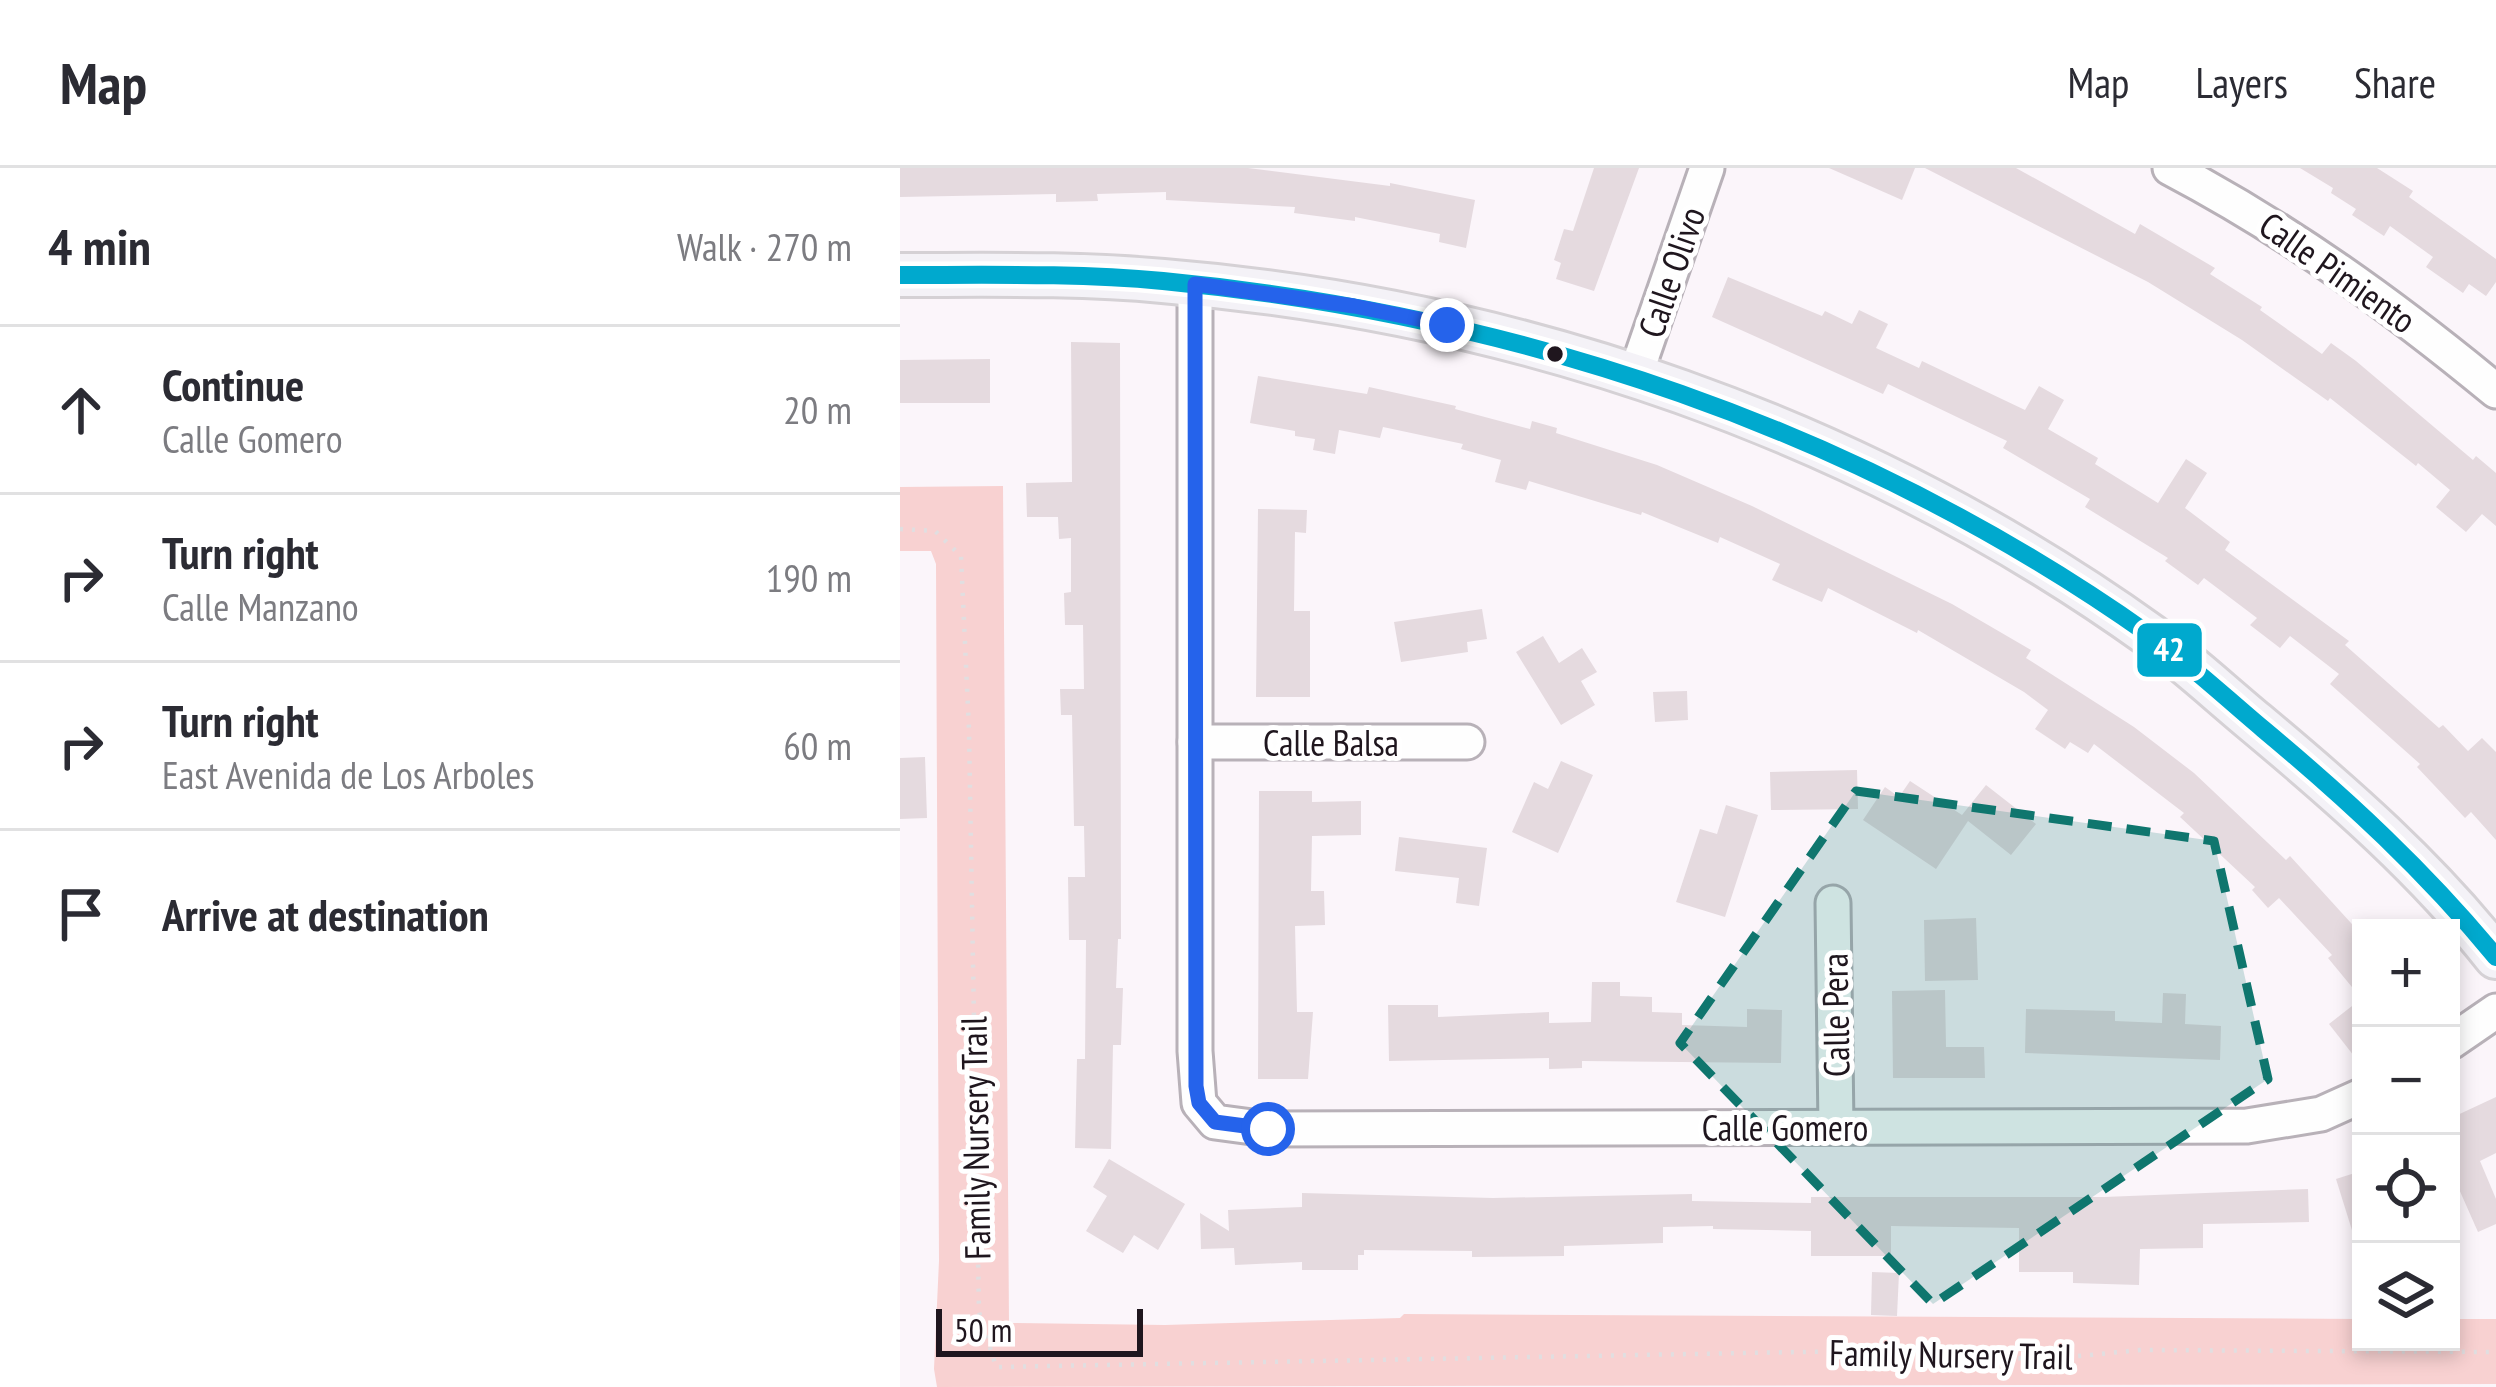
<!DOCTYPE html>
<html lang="en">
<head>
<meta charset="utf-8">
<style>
  body { margin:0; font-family:"PT Sans Narrow",sans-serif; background:#f7f7f7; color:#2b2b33 }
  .controls { position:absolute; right:36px; bottom:36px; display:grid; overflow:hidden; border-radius:0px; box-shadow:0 6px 18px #0003 }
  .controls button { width:108px; height:108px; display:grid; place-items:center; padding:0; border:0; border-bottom:3px solid #e1e1e2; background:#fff; color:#2b2b33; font:60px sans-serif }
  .scale { position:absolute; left:36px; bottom:30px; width:207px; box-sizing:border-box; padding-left:12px; border:6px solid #1f161e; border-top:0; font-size:33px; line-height:42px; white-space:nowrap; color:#1f161e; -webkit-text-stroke:9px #fff; paint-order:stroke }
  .stop { position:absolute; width:36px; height:36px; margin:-27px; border:9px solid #2563eb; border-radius:50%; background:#fff }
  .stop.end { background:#2563eb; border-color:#fff; box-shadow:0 3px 12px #0008 }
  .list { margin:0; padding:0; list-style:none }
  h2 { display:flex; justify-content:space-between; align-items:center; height:156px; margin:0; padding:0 48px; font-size:51px }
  h2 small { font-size:39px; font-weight:400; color:#7c7c81 }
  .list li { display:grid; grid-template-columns:78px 1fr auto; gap:36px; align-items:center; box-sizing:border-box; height:168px; padding:0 48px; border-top:3px solid #e1e1e2 }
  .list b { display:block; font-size:45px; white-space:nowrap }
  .list p { margin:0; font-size:39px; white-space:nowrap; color:#7c7c81 }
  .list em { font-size:39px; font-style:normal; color:#7c7c81 }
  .icon { flex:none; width:66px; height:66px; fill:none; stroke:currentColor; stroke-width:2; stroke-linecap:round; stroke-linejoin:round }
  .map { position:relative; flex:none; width:1596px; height:1219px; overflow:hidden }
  header { display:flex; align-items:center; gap:72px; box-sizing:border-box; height:168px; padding:0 60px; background:#fff; border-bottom:3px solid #e1e1e2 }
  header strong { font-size:57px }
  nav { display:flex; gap:66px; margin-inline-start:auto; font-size:42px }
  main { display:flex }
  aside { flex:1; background:#fff }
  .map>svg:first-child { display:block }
</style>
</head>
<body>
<header>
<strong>Map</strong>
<nav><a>Map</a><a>Layers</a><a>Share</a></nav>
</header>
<main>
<aside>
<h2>4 min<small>Walk · 270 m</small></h2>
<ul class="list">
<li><svg class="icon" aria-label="ahead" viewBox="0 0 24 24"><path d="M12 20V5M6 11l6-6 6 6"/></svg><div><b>Continue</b><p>Calle Gomero</p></div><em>20 m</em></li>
<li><svg class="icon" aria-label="right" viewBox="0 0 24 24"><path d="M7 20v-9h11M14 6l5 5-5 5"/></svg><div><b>Turn right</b><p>Calle Manzano</p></div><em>190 m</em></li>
<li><svg class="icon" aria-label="right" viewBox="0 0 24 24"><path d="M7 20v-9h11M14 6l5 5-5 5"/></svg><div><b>Turn right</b><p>East Avenida de Los Arboles</p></div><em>60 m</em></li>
<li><svg class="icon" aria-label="arrive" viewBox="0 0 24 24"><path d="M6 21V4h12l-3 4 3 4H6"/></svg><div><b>Arrive at destination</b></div></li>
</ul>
</aside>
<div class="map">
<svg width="1596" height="1219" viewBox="0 0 1596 1219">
  <rect width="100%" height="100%" fill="#fbf5fa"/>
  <polygon fill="#f8d1d1" points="103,318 109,1155 265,1157 500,1150 504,1146 1461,1151 1461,1174 1551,1174 1551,1151 1596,1151 1596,1216 37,1219 34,1201 39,1093 36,396 31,383 0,383 0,319"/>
  <g fill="#e5dadf">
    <polygon points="0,0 348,0 490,18 490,15 575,32 566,80 539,74 540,66 455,49 455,53 394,45 395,39 266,32 266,24 197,26 198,33 156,34 156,26 0,29"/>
    <polygon points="694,0 739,0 694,123 656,111 661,95 654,92 664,61 673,63"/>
    <polygon points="929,0 1015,0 1002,32"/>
    <polygon points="1025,0 1116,0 1235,66 1240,56 1315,100 1310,106 1362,139 1360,142 1422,186 1431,175 1456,193 1573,292 1576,288 1596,305 1596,358 1582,346 1566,364 1536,339 1550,322 1518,295 1516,298 1430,230 1428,233 1342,172 1248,114"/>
    <polygon points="1400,0 1477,0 1513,23 1509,29 1596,91 1596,114 1586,128 1569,116 1563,125 1526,99 1533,89 1490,58 1484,68 1452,47 1456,41 1431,25 1433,20"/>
    <polygon points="828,109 922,148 925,143 952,156 959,142 988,156 976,180 1019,200 1022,193 1125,242 1139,218 1164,232 1148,261 1198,290 1195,296 1258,335 1286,291 1307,305 1285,340 1330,374 1325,382 1449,473 1445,477 1539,560 1543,557 1568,583 1582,570 1596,584 1596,672 1571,644 1565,650 1517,599 1520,596 1430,516 1439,506 1390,468 1380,480 1350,457 1357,450 1304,410 1298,417 1265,393 1268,390 1185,339 1190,331 1103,280 1107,273 988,216 983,226 812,149"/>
    <polygon points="171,174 220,175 221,771 218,771 216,820 223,820 221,877 213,877 211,981 175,980 177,891 185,891 186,772 169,772 168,709 185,709 184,658 174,658 172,547 161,547 160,521 184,521 183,457 165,457 164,425 171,424 171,370 159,371 158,349 127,349 126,315 172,314"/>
    <polygon points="90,191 90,235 0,235 0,192"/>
    <polygon points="358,208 467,226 469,219 556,238 555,241 630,261 632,253 657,260 656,265 757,297 852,338 1052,436 1131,482 1126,490 1234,559 1294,605 1386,692 1390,688 1461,766 1461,830 1428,790 1432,787 1379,730 1368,740 1352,722 1355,719 1280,649 1284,645 1194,576 1188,585 1170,574 1165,581 1135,561 1148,542 1124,524 1018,462 1017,465 928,420 922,434 872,412 880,396 820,369 818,375 742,344 741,347 629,313 626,322 595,314 601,292 561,281 563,276 483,259 480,270 439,262 435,286 413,282 415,271 395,268 395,263 350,255"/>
    <polygon points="358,341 407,342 406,365 395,364 394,443 410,443 410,529 356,529"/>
    <polygon points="582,441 587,471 567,474 568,484 501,494 494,454"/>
    <polygon points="643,468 659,495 682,480 697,504 681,513 695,537 661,557 616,484"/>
    <polygon points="787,523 788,552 755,554 753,524"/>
    <polygon points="25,589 27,650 0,651 0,590"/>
    <polygon points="661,593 693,607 658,685 612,664 634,614 648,621"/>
    <polygon points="957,602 958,641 871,642 870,604"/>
    <polygon points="1010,613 1062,647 1086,617 1136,656 1111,687 1068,653 1036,701 963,652 985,619 999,629"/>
    <polygon points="359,623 412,623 412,634 461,633 461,667 412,668 411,723 424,723 425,757 395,758 397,844 413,844 408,911 358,911"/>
    <polygon points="826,637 858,647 825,749 776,734 800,661 817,666"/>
    <polygon points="499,669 587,680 579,738 556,735 559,710 495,703"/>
    <polygon points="1076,750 1078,812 1025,813 1024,752"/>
    <polygon points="692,814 720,814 720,828 752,829 752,844 782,845 782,857 847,859 847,841 882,842 881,895 682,893 682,900 649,901 649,890 489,893 488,837 538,837 538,849 649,844 649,855 691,854"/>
    <polygon points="1045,822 1046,879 1084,879 1085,910 993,910 992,823"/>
    <polygon points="1263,825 1286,826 1285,856 1321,858 1320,892 1125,885 1126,841 1215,843 1215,853 1262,855"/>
    <polygon points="1461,831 1461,897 1429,856"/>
    <polygon points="1596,929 1596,985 1580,993 1596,1031 1596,1056 1578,1064 1551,1003 1551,950"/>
    <polygon points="209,991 285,1036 258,1082 234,1067 223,1085 186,1063 207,1028 193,1019"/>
    <polygon points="1461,1003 1461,1074 1456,1075 1436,1011"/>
    <polygon points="1408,1021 1409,1054 1303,1056 1303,1080 1240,1081 1239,1117 1173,1115 1173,1104 1119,1104 1119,1060 991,1058 991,1088 911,1088 911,1063 813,1061 813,1058 763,1059 763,1075 664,1078 664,1088 572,1089 572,1083 464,1082 464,1087 458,1087 458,1102 402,1102 402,1094 335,1097 334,1080 301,1081 300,1045 329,1063 328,1042 402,1039 402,1025 593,1030 792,1026 792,1033 911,1035 911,1029 1204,1029"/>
    <polygon points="972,1104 999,1105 997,1148 971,1147"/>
  </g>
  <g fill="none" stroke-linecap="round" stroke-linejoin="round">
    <defs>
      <g id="minor">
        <path d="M1270 0C1388 62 1493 138 1596 223"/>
        <polyline points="295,116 295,883 299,935 315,954 367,961 1347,958 1421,946 1461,928"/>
        <polyline points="735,208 807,0"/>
        <polyline points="295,574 567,574"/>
        <polyline points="933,735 936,959"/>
        <polyline points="1551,874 1596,843"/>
      </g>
      <path id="major" d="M0 107C88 107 176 105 263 113 617 142 962 261 1251 468 1288 495 1321 526 1356 555 1442 627 1527 701 1596 789"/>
    </defs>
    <use href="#minor" stroke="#b8b1b8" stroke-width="39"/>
    <use href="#major" stroke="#d5d1d5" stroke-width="48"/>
    <polyline stroke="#e1dee0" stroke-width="4.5" stroke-dasharray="3 9" stroke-linecap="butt" points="0,361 35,363 61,388 69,562 79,1144 96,1199 953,1183 1001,1191 1159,1190 1240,1182 1596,1184"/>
    <use href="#minor" stroke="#fefefe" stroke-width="33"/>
    <use href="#major" stroke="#f4f2f7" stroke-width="42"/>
    <defs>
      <path id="bus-1" d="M0 107C88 107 176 105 263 113 618 147 959 261 1251 468 1290 496 1326 530 1363 561 1447 631 1526 704 1596 789"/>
    </defs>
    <use href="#bus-1" stroke="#fff" stroke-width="27"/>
    <use href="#bus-1" stroke="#00a9ce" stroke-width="18"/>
  </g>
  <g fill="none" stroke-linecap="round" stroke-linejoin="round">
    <polyline stroke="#2563eb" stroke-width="15" points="368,961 315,954 299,935 296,918 295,116 454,138 547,157"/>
  </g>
  <path fill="#0f766e" fill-opacity="0.2" stroke="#0f766e" stroke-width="9" stroke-dasharray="24 15" stroke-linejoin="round" d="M956 623 1314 673 1368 911 1033 1136 780 875Z"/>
  <circle fill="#1f161e" stroke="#fff" stroke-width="4.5" cx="655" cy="186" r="10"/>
  <g text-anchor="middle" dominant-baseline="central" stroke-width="10" stroke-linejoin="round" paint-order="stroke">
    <g font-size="36" fill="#1f161e" stroke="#fff">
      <text transform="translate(771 104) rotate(-71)">Calle Olivo</text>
      <text transform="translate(1438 104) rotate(35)">Calle Pimiento</text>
      <text x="431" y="574">Calle Balsa</text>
      <text transform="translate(935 847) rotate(-91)">Calle Pera</text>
      <text x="885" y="959">Calle Gomero</text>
      <text transform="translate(75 970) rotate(-91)">Family Nursery Trail</text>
      <text transform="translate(1051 1186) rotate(1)">Family Nursery Trail</text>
    </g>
  </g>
  <rect stroke="#fff" stroke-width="4.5" x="1235" y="453" width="69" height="58" rx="12" fill="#00a9ce"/>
  <g font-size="33" text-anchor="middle" font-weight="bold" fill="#fff">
    <text x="1269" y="493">42</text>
  </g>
</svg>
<div class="controls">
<button>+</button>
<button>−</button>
<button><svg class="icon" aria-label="locate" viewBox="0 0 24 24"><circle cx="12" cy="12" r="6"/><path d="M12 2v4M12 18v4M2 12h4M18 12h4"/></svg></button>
<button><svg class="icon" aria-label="layers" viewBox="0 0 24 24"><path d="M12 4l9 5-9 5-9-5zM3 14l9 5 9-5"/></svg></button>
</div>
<div class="scale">50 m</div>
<div class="stop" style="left:368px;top:961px"></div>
<div class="stop end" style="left:547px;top:157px"></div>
</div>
</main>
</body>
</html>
